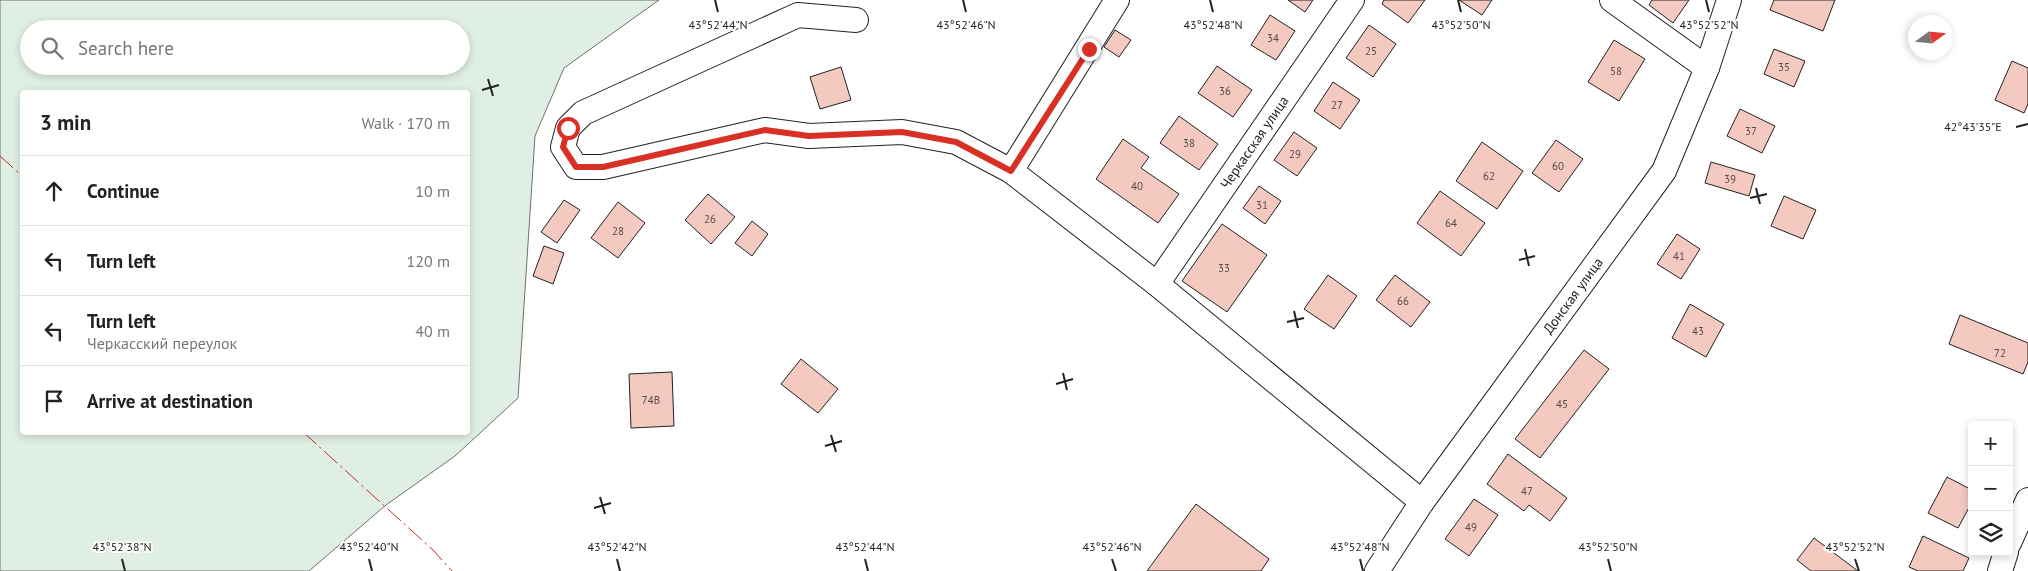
<!DOCTYPE html>
<html lang="en">
<head>
<meta charset="utf-8">
<style>
  body { margin:0; font-family:"PT Sans",sans-serif; background:#f2f2f2; color:#222 }
  .controls { position:absolute; right:15px; bottom:15px; display:grid; overflow:hidden; border-radius:5px; box-shadow:0 2px 8px #0003 }
  .controls button { width:45px; height:45px; display:grid; place-items:center; padding:0; border:0; border-bottom:1px solid #e0e0e0; background:#fff; color:#222; font:25px sans-serif }
  .compass { position:absolute; left:1908px; top:15px; width:45px; height:45px; border-radius:50%; background:#fff; box-shadow:0 2px 8px #0003; rotate:75deg }
  .stop { position:absolute; width:15px; height:15px; margin:-11px; border:4px solid #d93025; border-radius:50%; background:#fff }
  .stop.end { background:#d93025; border-color:#fff; box-shadow:0 1px 5px #0008 }
  .list { margin:0; padding:0; list-style:none }
  h2 { display:flex; justify-content:space-between; align-items:center; height:65px; margin:0; padding:0 20px; font-size:21px }
  h2 small { font-size:16px; font-weight:400; color:#767676 }
  .list li { display:grid; grid-template-columns:32px 1fr auto; gap:15px; align-items:center; box-sizing:border-box; height:70px; padding:0 20px; border-top:1px solid #e0e0e0 }
  .list b { display:block; font-size:19px; white-space:nowrap }
  .list p { margin:0; font-size:16px; white-space:nowrap; color:#767676 }
  .list em { font-size:16px; font-style:normal; color:#767676 }
  .icon { flex:none; width:28px; height:28px; fill:none; stroke:currentColor; stroke-width:2; stroke-linecap:round; stroke-linejoin:round }
  .map { position:relative; flex:none; width:2028px; height:571px; overflow:hidden }
  .search { position:absolute; background:#fff; box-shadow:0 2px 8px #0003; left:20px; top:20px; width:450px; height:55px; display:flex; align-items:center; gap:12px; box-sizing:border-box; padding:0 18px; border-radius:28px; color:#767676; font-size:19px }
  .panel { position:absolute; background:#fff; box-shadow:0 2px 8px #0003; left:20px; top:90px; width:450px; height:345px; border-radius:5px }
  .map>svg:first-child { display:block }
</style>
</head>
<body>
<div class="map">
<svg width="2028" height="571" viewBox="0 0 2028 571">
  <rect width="100%" height="100%" fill="#fff"/>
  <path fill="#e0efe3" stroke="#6f6f6f" fill-rule="evenodd" d="M0 0H659L564 68 535 136 518 398 455 456 386 505 309 571H0ZM29 29H461V66H29ZM22 92H468V432H22Z"/>
  <g fill="#f3c9c0" stroke="#222">
    <polygon points="1288,0 1313,0 1305,12"/>
    <polygon points="1384,0 1425,0 1408,23 1382,4"/>
    <polygon points="1459,0 1492,0 1482,15"/>
    <polygon points="1652,0 1689,0 1673,23 1649,5"/>
    <polygon points="1774,0 1835,0 1823,31 1770,10"/>
    <polygon points="1270,15 1295,31 1276,60 1251,45"/>
    <polygon points="1369,25 1396,44 1373,77 1346,58"/>
    <polygon points="1115,30 1131,40 1119,57 1104,47"/>
    <polygon points="1614,40 1645,59 1619,101 1588,82"/>
    <polygon points="1774,49 1805,61 1794,87 1764,74"/>
    <polygon points="2012,61 2028,68 2028,104 2024,113 1995,100"/>
    <polygon points="1217,66 1252,90 1233,117 1198,93"/>
    <polygon points="841,67 851,100 820,109 810,77"/>
    <polygon points="1333,82 1360,100 1340,129 1314,111"/>
    <polygon points="1740,109 1775,126 1762,153 1727,136"/>
    <polygon points="1179,116 1218,144 1199,170 1160,143"/>
    <polygon points="1294,132 1317,148 1297,176 1274,160"/>
    <polygon points="1123,139 1149,157 1141,168 1179,194 1158,223 1096,179"/>
    <polygon points="1556,140 1583,159 1559,192 1532,173"/>
    <polygon points="1482,142 1523,171 1497,209 1456,181"/>
    <polygon points="1711,162 1755,175 1749,196 1705,183"/>
    <polygon points="1259,186 1281,201 1265,224 1243,208"/>
    <polygon points="1440,191 1485,223 1461,256 1417,223"/>
    <polygon points="708,194 735,217 711,244 685,220"/>
    <polygon points="1784,196 1816,210 1803,239 1771,226"/>
    <polygon points="564,200 580,210 557,243 541,232"/>
    <polygon points="618,202 645,223 618,258 591,238"/>
    <polygon points="752,221 768,234 752,256 735,243"/>
    <polygon points="1222,224 1267,255 1227,312 1182,281"/>
    <polygon points="1677,234 1700,249 1681,279 1657,264"/>
    <polygon points="544,246 564,253 553,284 533,276"/>
    <polygon points="1328,275 1357,296 1334,329 1304,309"/>
    <polygon points="1395,275 1430,302 1411,327 1376,300"/>
    <polygon points="1690,304 1724,324 1706,357 1672,338"/>
    <polygon points="1960,315 2028,343 2028,362 2023,374 1949,344"/>
    <polygon points="1584,350 1609,369 1540,458 1515,439"/>
    <polygon points="801,359 838,389 818,413 781,384"/>
    <polygon points="672,372 674,426 631,428 629,374"/>
    <polygon points="1508,454 1567,498 1550,521 1529,505 1524,511 1487,484"/>
    <polygon points="1947,477 1972,490 1972,502 1958,528 1928,513"/>
    <polygon points="1474,499 1498,515 1469,556 1445,539"/>
    <polygon points="1196,504 1269,559 1261,571 1147,571"/>
    <polygon points="1923,536 1969,558 1963,571 1918,571 1909,567"/>
    <polygon points="1814,538 1858,571 1811,571 1797,560"/>
  </g>
  <g fill="none" stroke-linecap="round" stroke-linejoin="round">
    <defs>
      <g id="minor">
        <polyline points="1612,0 1707,68"/>
        <polyline points="856,20 798,15 583,113 568,128 563,147 576,167 603,167 765,130 809,136 902,132 956,142 1011,171 1157,284 1422,502"/>
        <polyline points="1011,171 1117,0"/>
        <path id="s1" d="M1157 284 1352 0"/>
        <polyline points="2009,543 2028,500"/>
        <path id="s2" d="M1377 571 1422 502 1664 171 1707 68 1729 0"/>
        <polyline points="2000,571 2006,552"/>
      </g>
    </defs>
    <use href="#minor" stroke="#222" stroke-width="26"/>
    <use href="#minor" stroke="#fff" stroke-width="24"/>
    <g stroke="#c62828" stroke-width="1" stroke-dasharray="18 4 2.5 4" stroke-linecap="butt">
      <polyline points="0,156 22,176"/>
      <polyline points="303,432 433,550 452,571"/>
    </g>
  </g>
  <g fill="none" stroke-linecap="round" stroke-linejoin="round">
    <polyline stroke="#d93025" stroke-width="6" points="568,128 563,147 576,167 603,167 765,130 809,136 902,132 956,142 1011,171 1089,49"/>
  </g>
  <path fill="none" stroke="#222" stroke-width="2" d="M715 0 718 12M963 0 966 12M1210 0 1213 12M1458 0 1461 12M1706 0 1709 12M488 79 493 96M482 90 499 85M2016 127 2028 124M1756 188 1760 204M1750 198 1767 194M1525 249 1529 266M1519 260 1535 256M1294 311 1298 328M1287 322 1304 318M1063 373 1067 390M1056 384 1073 379M831 435 836 452M825 446 842 441M600 497 605 514M594 508 611 503M122 559 125 571M369 559 372 571M617 559 620 571M865 559 868 571M1112 559 1116 571M1360 559 1363 571M1608 559 1611 571M1855 559 1859 571"/>
  <g text-anchor="middle" dominant-baseline="central" stroke-width="4" stroke-linejoin="round" paint-order="stroke">
    <g font-size="11" fill="#564c4a">
      <text x="1273" y="38">34</text>
      <text x="1371" y="51">25</text>
      <text x="1784" y="67">35</text>
      <text x="1616" y="71">58</text>
      <text x="1225" y="91">36</text>
      <text x="1337" y="105">27</text>
      <text x="1751" y="131">37</text>
      <text x="1189" y="143">38</text>
      <text x="1295" y="154">29</text>
      <text x="1558" y="166">60</text>
      <text x="1489" y="176">62</text>
      <text x="1730" y="179">39</text>
      <text x="1137" y="186">40</text>
      <text x="1262" y="205">31</text>
      <text x="710" y="219">26</text>
      <text x="1451" y="223">64</text>
      <text x="618" y="231">28</text>
      <text x="1679" y="256">41</text>
      <text x="1224" y="268">33</text>
      <text x="1403" y="301">66</text>
      <text x="1698" y="331">43</text>
      <text x="2000" y="353">72</text>
      <text x="651" y="400">74В</text>
      <text x="1562" y="404">45</text>
      <text x="1527" y="491">47</text>
      <text x="1471" y="527">49</text>
    </g>
    <g font-size="14" fill="#222" stroke="#fff">
      <text stroke="none"><textPath href="#s1" startOffset="172">Черкасская улица</textPath></text>
      <text stroke="none"><textPath href="#s2" startOffset="338">Донская улица</textPath></text>
    </g>
  </g>
  <g font-size="12" text-anchor="middle" fill="#222" stroke="#fff" stroke-width="4" stroke-linejoin="round" paint-order="stroke">
    <text x="718" y="29">43°52'44"N</text>
    <text x="966" y="29">43°52'46"N</text>
    <text x="1213" y="29">43°52'48"N</text>
    <text x="1461" y="29">43°52'50"N</text>
    <text x="1709" y="29">43°52'52"N</text>
    <text x="1973" y="131">42°43'35"E</text>
    <text x="122" y="551">43°52'38"N</text>
    <text x="369" y="551">43°52'40"N</text>
    <text x="617" y="551">43°52'42"N</text>
    <text x="865" y="551">43°52'44"N</text>
    <text x="1112" y="551">43°52'46"N</text>
    <text x="1360" y="551">43°52'48"N</text>
    <text x="1608" y="551">43°52'50"N</text>
    <text x="1855" y="551">43°52'52"N</text>
  </g>
</svg>
<div class="controls">
<button>+</button>
<button>−</button>
<button><svg class="icon" aria-label="layers" viewBox="0 0 24 24"><path d="M12 4l9 5-9 5-9-5zM3 14l9 5 9-5"/></svg></button>
</div>
<svg class="compass" viewBox="-18 -18 36 36"><path d="M0-13l5 13h-10z" fill="#e53935"/><path d="M0 13l5-13h-10z" fill="#767676"/></svg>
<div class="stop" style="left:568px;top:128px"></div>
<div class="stop end" style="left:1089px;top:49px"></div>
<div class="search"><svg class="icon" aria-label="search" viewBox="0 0 24 24"><circle cx="10" cy="10" r="6"/><path d="M15 15l6 6"/></svg>Search here</div>
<section class="panel">
<h2>3 min<small>Walk · 170 m</small></h2>
<ul class="list">
<li><svg class="icon" aria-label="ahead" viewBox="0 0 24 24"><path d="M12 20V5M6 11l6-6 6 6"/></svg><div><b>Continue</b></div><em>10 m</em></li>
<li><svg class="icon" aria-label="left" viewBox="0 0 24 24"><path d="M17 20v-9H6M10 6l-5 5 5 5"/></svg><div><b>Turn left</b></div><em>120 m</em></li>
<li><svg class="icon" aria-label="left" viewBox="0 0 24 24"><path d="M17 20v-9H6M10 6l-5 5 5 5"/></svg><div><b>Turn left</b><p>Черкасский переулок</p></div><em>40 m</em></li>
<li><svg class="icon" aria-label="arrive" viewBox="0 0 24 24"><path d="M6 21V4h12l-3 4 3 4H6"/></svg><div><b>Arrive at destination</b></div></li>
</ul>
</section>
</div>
</body>
</html>
